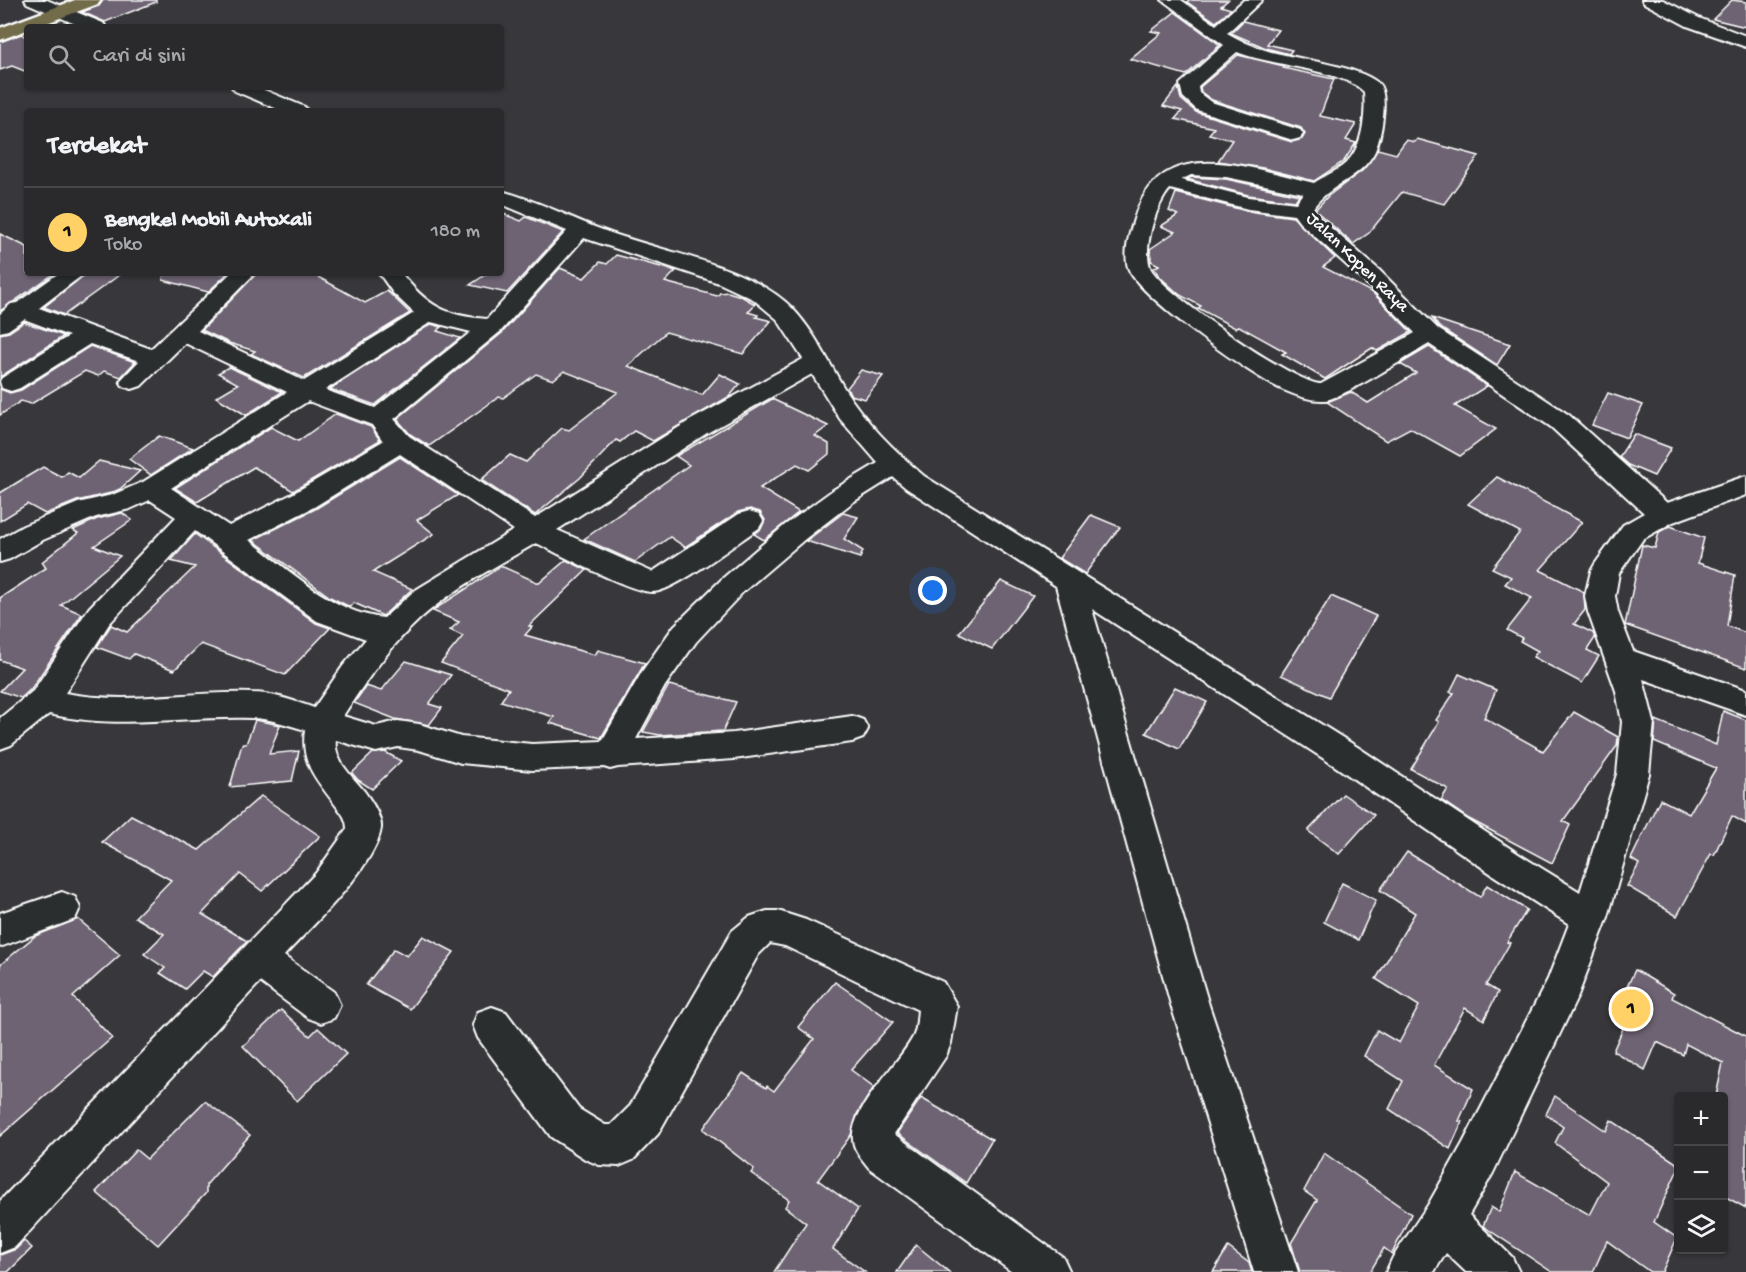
<!DOCTYPE html>
<html lang="id">
<head>
<meta charset="utf-8">
<style>
  body { margin:0; font-family:"Gochi Hand",sans-serif; background:#363639; color:#f1f3f6 }
  .controls { position:absolute; right:18px; bottom:18px; display:grid; overflow:hidden; border-radius:6px; box-shadow:0 2px 4px #0004 }
  .controls button { width:54px; height:54px; display:grid; place-items:center; padding:0; border:0; border-bottom:2px solid #464649; background:#2a2a2d; color:#f1f3f6; font:30px sans-serif }
  .you { position:absolute; left:933px; top:591px; width:21px; height:21px; margin:-15px; border:4px solid #fff; border-radius:50%; background:#1a73e8; box-shadow:0 0 0 9px #1a73e833 }
  .badge { display:grid; place-items:center; width:39px; height:39px; border-radius:50%; background:#ffd166; color:#111; font-size:20px; font-weight:700 }
  .pin { position:absolute; translate:-50% -50%; border:3px solid #fff; box-shadow:0 2px 6px #0006 }
  .list { margin:0; padding:0; list-style:none }
  h2 { display:flex; justify-content:space-between; align-items:center; height:78px; margin:0; padding:0 24px; font-size:26px }
  h2 small { font-size:20px; font-weight:400; color:#a5a7aa }
  .list li { display:grid; grid-template-columns:39px 1fr auto; gap:18px; align-items:center; box-sizing:border-box; height:90px; padding:0 24px; border-top:2px solid #464649 }
  .list b { display:block; font-size:22px; white-space:nowrap }
  .list p { margin:0; font-size:20px; white-space:nowrap; color:#a5a7aa }
  .list em { font-size:20px; font-style:normal; color:#a5a7aa }
  .icon { flex:none; width:33px; height:33px; fill:none; stroke:currentColor; stroke-width:2; stroke-linecap:round; stroke-linejoin:round }
  .map { position:relative; flex:none; width:1746px; height:1272px; overflow:hidden }
  .search { position:absolute; background:#2a2a2d; box-shadow:0 2px 4px #0004; left:24px; top:24px; width:480px; height:66px; display:flex; align-items:center; gap:15px; box-sizing:border-box; padding:0 21px; border-radius:6px; color:#a5a7aa; font-size:22px }
  .panel { position:absolute; background:#2a2a2d; box-shadow:0 2px 4px #0004; left:24px; top:108px; width:480px; height:168px; border-radius:6px }
  .map>svg:first-child { display:block }
</style>
</head>
<body>
<div class="map">
<svg width="1746" height="1272" viewBox="0 0 1746 1272">
  <rect width="100%" height="100%" fill="#38383c"/>
  <filter id="ink" filterUnits="userSpaceOnUse"><feTurbulence type="fractalNoise" baseFrequency=".0167" numOctaves="2"/><feDisplacementMap in="SourceGraphic" scale="12" xChannelSelector="R" yChannelSelector="G"/><feConvolveMatrix kernelMatrix="1 2 1 2 8 2 1 2 1" color-interpolation-filters="sRGB"/></filter>
  <g filter="url(#ink)">
    <g fill="#6e6373" stroke="#fff" stroke-width="1.5">
      <polygon points="103,0 156,0 156,2 105,22 82,12 99,6"/>
      <polygon points="1189,0 1228,0 1221,6 1231,9 1216,22 1187,2"/>
      <polygon points="1732,0 1746,2 1746,27 1713,19"/>
      <polygon points="1175,12 1220,45 1186,75 1130,59 1161,33 1151,31"/>
      <polygon points="1243,21 1278,30 1267,44 1292,50 1289,54 1266,48 1231,33"/>
      <polygon points="21,34 27,37 27,72 12,66 0,70 0,42"/>
      <polygon points="1238,55 1284,66 1283,68 1334,79 1320,116 1356,124 1346,140 1356,143 1344,161 1314,181 1263,168 1218,161 1232,140 1209,134 1214,128 1175,119 1182,111 1163,106 1178,87 1181,99 1196,112 1292,142 1302,139 1305,134 1301,128 1212,100 1201,92 1200,87"/>
      <polygon points="1417,139 1479,156 1444,204 1402,192 1369,233 1353,244 1315,210 1328,196 1363,170 1378,149 1396,154 1406,140 1415,142"/>
      <polygon points="1191,177 1226,179 1299,195 1295,201 1248,195 1187,179"/>
      <polygon points="1176,193 1247,211 1293,217 1335,258 1323,267 1373,293 1411,332 1377,351 1372,348 1325,379 1282,354 1286,352 1239,326 1235,328 1198,308 1201,306 1180,295 1160,277 1154,268 1159,265 1151,261 1151,258 1150,249 1175,232 1161,226 1178,215 1169,211"/>
      <polygon points="501,213 521,221 526,217 563,232 507,293 470,285 488,273 501,273"/>
      <polygon points="0,234 27,247 27,273 55,273 0,311"/>
      <polygon points="616,255 676,271 665,282 717,296 720,293 728,292 741,296 755,304 748,312 758,315 756,317 771,321 743,354 666,332 628,366 702,395 720,374 740,384 730,396 653,441 634,431 620,442 616,440 580,478 535,515 481,480 510,455 526,462 562,428 569,430 618,392 564,371 553,380 536,374 503,398 499,397 429,446 410,434 397,419 502,333 560,268 584,278 600,262 607,264"/>
      <polygon points="87,273 122,273 64,315 44,307"/>
      <polygon points="164,273 228,273 208,292 163,280"/>
      <polygon points="257,273 311,273 365,303 387,291 410,313 304,378 251,354 255,351 229,343 202,330"/>
      <polygon points="1432,318 1510,344 1497,365 1439,327"/>
      <polygon points="24,322 64,336 0,377 0,334 9,332"/>
      <polygon points="431,324 442,327 437,331 460,338 375,405 330,389"/>
      <polygon points="90,346 135,362 121,377 104,371 98,376 85,371 31,404 21,401 0,415 0,389 10,393 21,390"/>
      <polygon points="1429,347 1487,386 1455,406 1496,429 1460,456 1410,428 1386,441 1327,402 1351,392 1368,403 1416,373 1400,364"/>
      <polygon points="229,367 282,392 246,415 216,397 238,384 218,373"/>
      <polygon points="861,370 883,376 865,399 851,395 847,388"/>
      <polygon points="1608,393 1643,405 1627,438 1592,425"/>
      <polygon points="772,399 828,426 815,436 829,444 829,454 809,470 797,464 760,488 799,512 764,540 754,534 761,529 765,520 760,512 750,509 738,512 685,547 670,537 635,562 584,539 689,465 676,456"/>
      <polygon points="336,414 371,427 380,440 293,491 254,467 197,502 175,488 271,427 298,441"/>
      <polygon points="1634,434 1671,448 1654,476 1628,465 1619,457"/>
      <polygon points="159,436 193,448 151,475 129,459"/>
      <polygon points="400,457 458,495 417,520 434,534 373,572 412,589 383,616 354,603 350,607 330,597 253,540 315,509"/>
      <polygon points="99,461 140,471 120,489 111,493 77,501 45,514 27,504 0,521 0,493 18,482 43,467 62,477 68,472 79,478"/>
      <polygon points="1497,477 1582,522 1540,570 1584,592 1585,610 1574,624 1593,633 1595,638 1587,650 1599,656 1582,683 1533,657 1538,651 1520,641 1522,638 1507,630 1532,598 1505,584 1511,577 1492,568 1520,532 1468,504"/>
      <polygon points="122,513 132,520 94,546 120,556 61,605 82,614 31,689 21,698 0,691 22,668 0,660 0,598 46,568 42,562 78,533 73,530 97,519"/>
      <polygon points="843,513 858,517 844,539 863,551 860,558 806,541"/>
      <polygon points="1091,515 1120,527 1085,574 1059,558"/>
      <polygon points="1670,526 1704,538 1698,563 1735,575 1727,626 1746,633 1746,668 1625,625 1642,545 1655,548 1659,532"/>
      <polygon points="195,534 316,623 330,628 285,675 201,644 174,670 134,654 129,659 97,647 111,625 127,632 195,567 171,561"/>
      <polygon points="566,560 587,570 529,626 532,627 525,635 595,655 598,650 645,663 601,738 550,723 554,717 501,701 509,689 441,663 463,636 450,630 459,622 433,611 435,609 501,566 539,583"/>
      <polygon points="1001,581 1033,596 992,649 959,633"/>
      <polygon points="1331,596 1376,616 1329,697 1281,675"/>
      <polygon points="406,661 451,675 429,704 442,708 429,725 395,719 354,703 366,686 381,691"/>
      <polygon points="1459,674 1496,690 1484,718 1543,751 1574,712 1618,737 1617,746 1563,821 1570,825 1552,863 1469,819 1441,800 1448,789 1411,769 1439,722 1436,720 1454,693 1450,692"/>
      <polygon points="669,685 736,702 723,731 660,735 643,732"/>
      <polygon points="1175,687 1207,702 1179,749 1146,733"/>
      <polygon points="1723,711 1746,720 1746,824 1732,816 1714,855 1711,854 1677,916 1627,886 1639,864 1631,859 1660,799 1689,814 1716,768 1654,742 1656,720 1716,745"/>
      <polygon points="255,720 280,725 269,754 299,751 292,781 230,787 242,744 246,744"/>
      <polygon points="385,752 401,761 372,789 358,780 352,773 373,753"/>
      <polygon points="1343,794 1374,815 1339,854 1308,831"/>
      <polygon points="261,796 320,836 262,891 240,874 202,914 247,941 213,977 203,971 185,989 160,973 165,968 144,954 164,934 135,917 171,880 102,842 131,815 199,850"/>
      <polygon points="1407,852 1480,897 1487,885 1527,910 1507,942 1510,943 1486,985 1498,992 1484,1020 1465,1008 1434,1065 1473,1089 1459,1121 1462,1122 1450,1149 1389,1109 1403,1081 1364,1056 1377,1030 1399,1043 1419,1006 1376,979 1415,913 1380,890"/>
      <polygon points="1342,883 1376,900 1358,940 1324,922"/>
      <polygon points="78,919 120,955 73,997 112,1038 0,1136 0,965 35,936"/>
      <polygon points="423,936 454,952 410,1009 366,985 394,949 407,956"/>
      <polygon points="1635,970 1674,993 1672,998 1746,1036 1746,1208 1724,1196 1724,1096 1716,1096 1723,1063 1686,1044 1683,1055 1657,1042 1645,1070 1613,1051 1628,1017 1616,1010"/>
      <polygon points="835,982 893,1022 851,1070 874,1087 857,1114 851,1135 818,1180 858,1209 833,1249 865,1272 774,1272 806,1223 785,1207 789,1200 751,1173 754,1169 703,1129 743,1073 766,1088 767,1086 774,1091 814,1039 798,1027"/>
      <polygon points="281,1010 310,1036 318,1028 346,1054 297,1101 243,1046"/>
      <polygon points="1555,1096 1606,1131 1611,1120 1678,1164 1678,1169 1654,1222 1677,1238 1662,1272 1650,1272 1607,1241 1593,1272 1552,1272 1483,1226 1491,1207 1499,1212 1515,1172 1590,1215 1607,1182 1555,1143 1563,1127 1546,1114"/>
      <polygon points="921,1098 992,1139 966,1183 897,1133"/>
      <polygon points="205,1101 250,1135 206,1185 206,1193 158,1245 96,1192 136,1150 147,1159"/>
      <polygon points="1324,1153 1411,1214 1392,1254 1384,1248 1370,1272 1300,1272 1291,1243 1317,1200 1304,1191"/>
      <polygon points="24,1241 32,1248 8,1272 0,1272 0,1255 16,1249"/>
      <polygon points="916,1245 949,1272 897,1272"/>
      <polygon points="1228,1247 1249,1263 1252,1272 1213,1272"/>
    </g>
    <g fill="none" stroke-linecap="round" stroke-linejoin="round">
      <defs>
        <g id="street">
          <polygon points="25,0 47,0 103,23 106,27 82,27 27,3"/>
          <path d="M1162 0H1181L1216 25 1244 0H1262L1227 33C1239 40 1252 46 1265 50 1292 59 1360 65 1379 84 1389 95 1381 139 1375 151 1361 180 1327 184 1312 210L1316 215 1378 269 1438 329 1569 415 1667 503 1746 476V495L1673 522 1643 539 1619 573 1615 596 1618 612 1633 651 1746 690V715L1643 679 1654 722 1649 774 1608 917 1577 998 1493 1173 1469 1215 1512 1257 1519 1272H1466L1446 1253 1434 1272H1386L1393 1257 1428 1205 1463 1143 1548 979 1569 924 1496 877 1335 766 1092 609 1209 1005 1298 1272H1254L1171 1005 1056 586 906 488 893 477 853 502 805 539 743 592 696 642 665 686 636 739 734 733 852 716 863 720 868 729 863 738 852 742 734 759 618 767 610 769 604 767 532 770 461 763 419 750 398 747 376 752 336 740C333 760 352 776 364 791 370 799 382 817 381 828 376 866 310 928 284 956L334 992 340 1005 334 1018 321 1023 308 1018 260 982 15 1247 0 1253V1201L316 873 347 829C347 820 343 814 337 807 318 781 300 765 305 730 288 725 269 718 251 718 182 716 118 730 49 714L11 745 0 749V718L33 691 89 608 176 517 150 500 130 509 96 517 43 540 10 559 0 562V539L23 526 78 503 112 495 143 482 287 392 185 343 141 386 132 389 123 386 120 381 139 361 90 344 20 388 11 391 2 388 0 381 2 378 69 336 24 319 8 330 0 332V314L11 304 17 303 59 273H85L39 308 151 349 231 273H255L198 331 304 381 414 313 393 293 379 273H401C427 306 446 316 487 319L567 231 501 204V191C537 200 572 219 608 232 663 252 751 266 792 308 814 331 828 361 844 388 865 422 894 450 924 476L1359 748 1520 855 1580 892 1617 774 1622 722 1616 691 1588 612 1585 596 1591 571 1595 564 1623 525 1644 513 1551 427 1429 344C1409 356 1343 398 1325 400 1310 401 1295 395 1281 389 1249 374 1146 301 1130 272 1122 257 1129 235 1134 219 1160 132 1249 168 1314 183 1324 176 1336 172 1346 163 1363 147 1366 115 1364 92 1345 70 1268 65 1237 52L1198 86 1199 93 1211 102 1300 130 1303 134 1300 138 1293 140 1197 110 1183 97 1180 84 1224 45ZM1191 175 1226 177 1303 193 1296 203 1248 197 1181 180ZM1170 189 1248 209 1294 215 1300 223 1362 279 1415 333 1321 384C1295 384 1158 290 1150 267 1143 246 1156 205 1170 189ZM584 238 719 283 753 299 777 319 803 359 689 421 535 518 409 436 394 419 501 331ZM431 322 471 332 375 408 325 390ZM812 374 840 419 878 463 833 490 785 525 723 578 674 626 643 670 602 741 532 744 461 737 419 724 398 721 376 726 343 716C369 676 397 636 434 607 465 582 502 563 536 543 560 554 630 592 652 592 673 593 738 542 759 528L763 521 759 514 749 511 739 514 652 572 557 530 707 433ZM308 401 372 425 383 441 294 493 229 526 171 488ZM400 454 514 530 414 591 384 618C332 613 290 570 249 540L314 507ZM195 531 317 621 366 639 343 666 314 708C294 701 273 693 251 693 189 691 127 705 65 693L109 624Z"/>
          <polygon points="1642,0 1663,0 1699,18 1746,36 1746,47 1687,26 1644,3"/>
          <polygon points="232,87 257,87 305,107 307,111 282,111 235,91"/>
          <polygon points="62,892 75,897 80,908 75,919 0,947 0,913"/>
          <path d="M767 911H778L806 920 943 982 957 1006 951 1043 946 1056 894 1134 1063 1257 1070 1272H1012L869 1168C863 1160 854 1151 853 1140 849 1110 899 1064 913 1037 917 1030 917 1018 918 1010L785 946 770 943 758 955 658 1134 633 1160 619 1166 599 1165 585 1159 551 1137 478 1038 473 1025 478 1012 492 1007 506 1012 579 1109 605 1125H611L630 1106 732 931 749 917Z"/>
        </g>
        <polygon id="primary" points="75,0 101,0 98,4 36,27 27,27 27,30 0,40 0,28"/>
      </defs>
      <use href="#street" stroke="#fff" stroke-width="4"/>
      <use href="#primary" stroke="#fff" stroke-width="5"/>
      <use href="#street" fill="#2a2d2e" fill-rule="evenodd"/>
      <use href="#primary" fill="#726c4b" fill-rule="evenodd"/>
    </g>
  </g>
  <g text-anchor="middle" dominant-baseline="central" stroke-width="6" stroke-linejoin="round" paint-order="stroke">
    <g font-size="18" fill="#fff" stroke="#2a2d2e">
      <text transform="translate(1357 263) rotate(44)">Jalan Kopen Raya</text>
    </g>
  </g>
</svg>
<div class="controls">
<button>+</button>
<button>−</button>
<button><svg class="icon" aria-label="layers" viewBox="0 0 24 24"><path d="M12 4l9 5-9 5-9-5zM3 14l9 5 9-5"/></svg></button>
</div>
<div class="you"></div>
<div class="pin badge" style="left:1631px;top:1009px">1</div>
<div class="search"><svg class="icon" aria-label="search" viewBox="0 0 24 24"><circle cx="10" cy="10" r="6"/><path d="M15 15l6 6"/></svg>Cari di sini</div>
<section class="panel">
<h2>Terdekat<small></small></h2>
<ul class="list">
<li><span class="badge">1</span><div><b>Bengkel Mobil Autoxali</b><p>Toko</p></div><em>180 m</em></li>
</ul>
</section>
</div>
</body>
</html>
